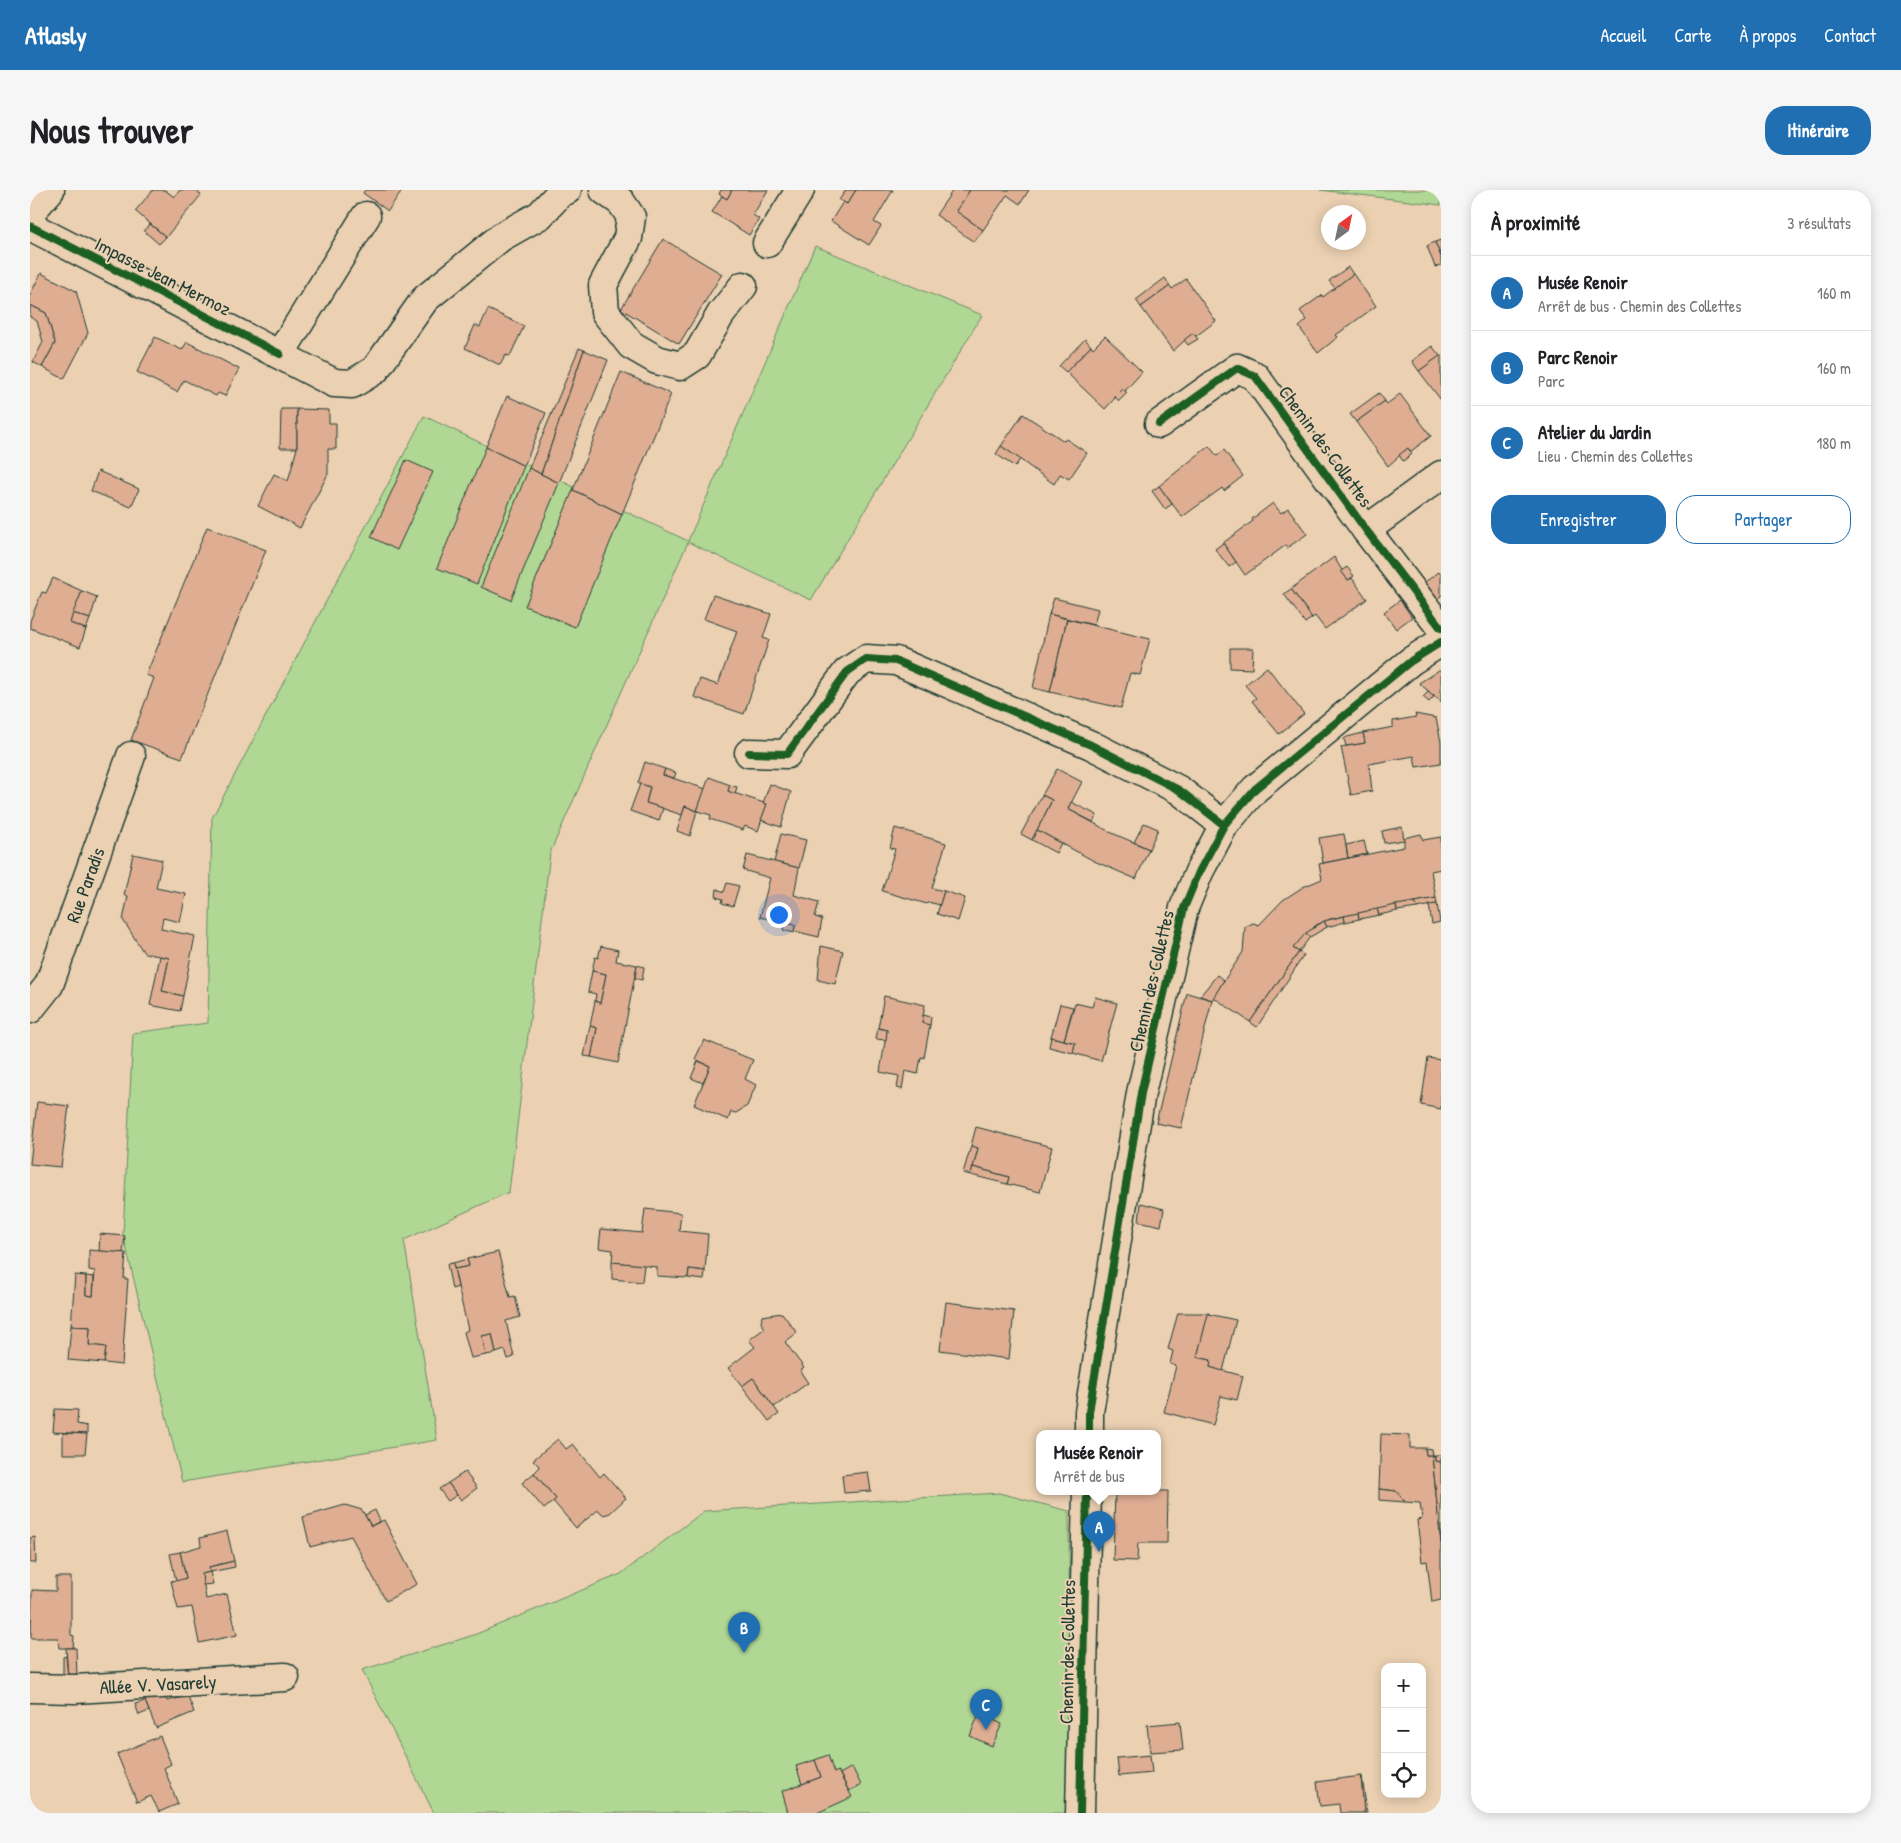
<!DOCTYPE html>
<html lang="fr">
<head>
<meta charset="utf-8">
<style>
  body { margin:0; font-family:"Patrick Hand",sans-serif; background:#f6f6f6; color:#202124 }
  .controls { position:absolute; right:15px; bottom:15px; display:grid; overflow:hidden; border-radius:10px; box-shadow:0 2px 12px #0003 }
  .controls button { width:45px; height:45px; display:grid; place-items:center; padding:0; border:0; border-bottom:1px solid #e0e0e0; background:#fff; color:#202124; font:25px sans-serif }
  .compass { position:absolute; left:1291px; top:15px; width:45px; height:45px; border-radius:50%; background:#fff; box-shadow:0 2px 12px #0003; rotate:33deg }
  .you { position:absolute; left:748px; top:724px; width:18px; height:18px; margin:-12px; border:4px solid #fff; border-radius:50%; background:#1a73e8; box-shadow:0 0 0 8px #1a73e833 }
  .badge { display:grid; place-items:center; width:32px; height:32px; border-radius:50%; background:#1f6fb2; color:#fff; font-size:16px; font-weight:700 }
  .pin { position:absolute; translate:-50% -41px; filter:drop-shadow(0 1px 2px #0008) }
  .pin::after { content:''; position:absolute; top:26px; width:18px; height:15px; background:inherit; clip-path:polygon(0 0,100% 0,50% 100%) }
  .popup { position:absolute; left:1006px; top:1240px; width:125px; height:65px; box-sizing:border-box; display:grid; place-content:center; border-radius:10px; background:#fff; filter:drop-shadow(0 1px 4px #0005); font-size:16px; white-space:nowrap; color:#757577 }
  .popup b { font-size:19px; color:#202124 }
  .popup::after { content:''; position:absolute; left:50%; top:100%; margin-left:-10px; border:10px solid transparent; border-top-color:#fff }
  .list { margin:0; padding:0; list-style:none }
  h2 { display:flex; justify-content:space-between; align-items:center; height:65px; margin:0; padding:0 20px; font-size:21px }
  h2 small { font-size:16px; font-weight:400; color:#757577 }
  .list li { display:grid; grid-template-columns:32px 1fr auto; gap:15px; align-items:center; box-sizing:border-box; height:75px; padding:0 20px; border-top:1px solid #e0e0e0 }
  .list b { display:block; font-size:19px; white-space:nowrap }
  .list p { margin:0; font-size:16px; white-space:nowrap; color:#757577 }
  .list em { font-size:16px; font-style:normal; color:#757577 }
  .actions { display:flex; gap:10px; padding:15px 20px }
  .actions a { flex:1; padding:11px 0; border:1px solid #1f6fb2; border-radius:20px; text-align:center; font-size:18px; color:#1f6fb2 }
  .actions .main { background:#1f6fb2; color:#fff }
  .icon { flex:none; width:28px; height:28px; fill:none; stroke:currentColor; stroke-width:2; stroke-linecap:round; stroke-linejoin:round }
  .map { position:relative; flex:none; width:1411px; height:1623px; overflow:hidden; border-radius:20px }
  header { display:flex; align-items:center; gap:30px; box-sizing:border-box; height:70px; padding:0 25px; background:#1f6fb2; color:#fff }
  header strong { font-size:24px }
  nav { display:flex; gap:28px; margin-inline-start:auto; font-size:18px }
  .intro { display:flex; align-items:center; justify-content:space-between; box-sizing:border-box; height:120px; padding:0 30px }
  h1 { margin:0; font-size:35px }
  .button { padding:12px 22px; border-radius:20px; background:#1f6fb2; color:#fff; font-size:18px; font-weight:700 }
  main { display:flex; gap:30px; padding:0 30px }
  aside { flex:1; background:#fff; border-radius:20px; box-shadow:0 2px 12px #0003 }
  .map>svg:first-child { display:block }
</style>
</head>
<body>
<header>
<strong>Atlasly</strong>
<nav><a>Accueil</a><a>Carte</a><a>À propos</a><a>Contact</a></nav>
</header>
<div class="intro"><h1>Nous trouver</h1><a class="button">Itinéraire</a></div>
<main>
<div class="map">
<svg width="1411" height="1623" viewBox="0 0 1411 1623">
  <rect width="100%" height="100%" fill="#ebd0b2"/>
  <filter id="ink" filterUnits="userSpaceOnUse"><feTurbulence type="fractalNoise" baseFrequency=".02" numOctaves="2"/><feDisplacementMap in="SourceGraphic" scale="10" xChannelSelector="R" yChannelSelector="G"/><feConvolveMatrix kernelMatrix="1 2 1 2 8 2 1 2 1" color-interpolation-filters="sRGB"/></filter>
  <g filter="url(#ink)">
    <g fill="#b0d894" stroke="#688a64">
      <polygon points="1290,0 1411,0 1411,15"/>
      <polygon points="785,56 952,125 781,410 658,352 520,663 479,1002 374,1050 407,1250 152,1292 93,1044 103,843 178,833 182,628 394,226 658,351"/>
      <polygon points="969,1303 1039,1321 1040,1623 404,1623 332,1480 444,1445 591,1384 674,1321"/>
    </g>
    <g fill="#dfad92" stroke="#1f3d34">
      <polygon points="123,0 135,0 144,7 150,0 165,0 171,5 136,47 105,21"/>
      <polygon points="335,0 372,0 358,21 333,3"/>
      <polygon points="691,0 702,0 697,9 689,4"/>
      <polygon points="702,0 738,0 723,25 729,29 719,45 682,22 692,6 697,9"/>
      <polygon points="816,0 826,0 817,14 809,10"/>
      <polygon points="826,0 863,0 844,32 851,36 839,55 801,31 813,12 817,14"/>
      <polygon points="923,0 940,0 926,21 953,40 944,52 906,25"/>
      <polygon points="940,0 999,0 990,14 977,5 953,40 926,21"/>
      <polygon points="120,34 136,47 129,54 114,41"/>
      <polygon points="633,49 692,84 649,154 591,119"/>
      <polygon points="1411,50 1411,67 1405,52"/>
      <polygon points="1405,52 1411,67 1411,75 1405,77 1397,56"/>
      <polygon points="1318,77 1323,84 1305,98 1299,91"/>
      <polygon points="11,83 46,101 58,143 34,189 12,177 25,153 16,123 0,115 0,105"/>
      <polygon points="1323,84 1346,116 1306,145 1308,147 1288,163 1269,137 1277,130 1270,121 1292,105 1293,107"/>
      <polygon points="1135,88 1140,96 1111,117 1106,110"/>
      <polygon points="1156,89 1186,131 1166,146 1163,143 1143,161 1111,117 1140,96 1142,99"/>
      <polygon points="0,115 16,123 25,153 12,177 3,172 13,152 7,131 0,127"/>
      <polygon points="458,119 494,136 480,166 476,165 470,175 435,158 445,135 450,137"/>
      <polygon points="1163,143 1168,149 1158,155 1154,150"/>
      <polygon points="1075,146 1112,182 1095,201 1092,198 1084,206 1085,208 1075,219 1036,182 1061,156 1063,158"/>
      <polygon points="125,147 152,160 157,152 209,179 195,206 188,203 186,206 154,190 147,202 107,182"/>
      <polygon points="1055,149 1061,156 1036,182 1029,176"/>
      <polygon points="1402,156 1410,166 1389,181 1382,171"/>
      <polygon points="549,158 554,160 511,284 499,278"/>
      <polygon points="554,160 578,170 529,293 511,284"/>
      <polygon points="1411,165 1411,210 1389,181"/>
      <polygon points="591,182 641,204 592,324 543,300"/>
      <polygon points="1092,198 1097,203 1089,211 1084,206"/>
      <polygon points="1349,203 1355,211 1326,232 1320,224"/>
      <polygon points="1370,204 1401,246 1380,262 1378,258 1358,276 1326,232 1355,211 1357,214"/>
      <polygon points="477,206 516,223 494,276 456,257"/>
      <polygon points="251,219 267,219 267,258 250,258"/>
      <polygon points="267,219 299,220 299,233 306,233 306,259 298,259 298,284 270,338 228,316 244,284 258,291 267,258"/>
      <polygon points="993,224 1034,251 1036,249 1057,263 1039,289 1030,284 1024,294 971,256"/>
      <polygon points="971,256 990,269 985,277 966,264"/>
      <polygon points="1179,256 1187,266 1194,260 1213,286 1194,301 1192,298 1152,327 1129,296"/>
      <polygon points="456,257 494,276 447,394 407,378"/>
      <polygon points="1378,258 1382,264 1373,271 1369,265"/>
      <polygon points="376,270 403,282 367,360 341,347"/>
      <polygon points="499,278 529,293 481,410 451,397"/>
      <polygon points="68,281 109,299 101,317 61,301"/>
      <polygon points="1129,296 1142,314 1135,319 1122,301"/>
      <polygon points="543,300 592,324 545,437 495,416"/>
      <polygon points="1243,313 1251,323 1258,318 1277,344 1257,358 1256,355 1215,385 1193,353 1223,331 1222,329"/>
      <polygon points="177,337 236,360 152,568 101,550 124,488 116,485"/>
      <polygon points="1193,353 1206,372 1199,377 1185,359"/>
      <polygon points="1304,367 1318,390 1322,388 1337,409 1295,439 1285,426 1282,428 1261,399"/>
      <polygon points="1317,377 1324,386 1318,390 1311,381"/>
      <polygon points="1409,382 1411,385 1411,406 1404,411 1392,394"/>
      <polygon points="23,388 52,401 40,433 56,439 50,457 0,438 0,431 12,402 16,403"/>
      <polygon points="1261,399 1282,428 1275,433 1254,404"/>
      <polygon points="52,401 67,407 60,429 43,423"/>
      <polygon points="683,405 741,424 733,448 739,450 714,524 664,507 670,489 688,495 707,441 674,429"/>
      <polygon points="1024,408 1068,419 1064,435 1019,424"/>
      <polygon points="1370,410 1382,427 1366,439 1354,422"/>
      <polygon points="43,423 60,429 56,439 40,433"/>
      <polygon points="1019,424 1037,429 1020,502 1003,498"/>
      <polygon points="1037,429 1120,449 1110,485 1100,483 1091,518 1020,502"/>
      <polygon points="1200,458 1223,458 1222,479 1200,478"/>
      <polygon points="1237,477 1274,524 1249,544 1222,511 1226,508 1215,495"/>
      <polygon points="1409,480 1411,481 1411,512 1389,493"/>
      <polygon points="1398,502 1404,507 1399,512 1393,507"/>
      <polygon points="1385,524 1406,528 1411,552 1411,573 1386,577 1384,566 1339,574 1342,601 1321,605 1311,557 1335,553 1333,543 1363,537 1363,531 1386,527"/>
      <polygon points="1333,543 1335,553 1316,556 1314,549 1317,547"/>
      <polygon points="615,572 635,579 633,585 676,599 667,621 655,616 652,625 616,613 620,597 608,593"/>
      <polygon points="635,579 646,583 644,588 633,585"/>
      <polygon points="1027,579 1052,592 1038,619 1082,643 1119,659 1106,689 1064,671 1007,640 1022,610 1012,605"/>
      <polygon points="679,587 700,595 698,601 737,614 728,641 715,636 713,640 680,629 681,625 667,621"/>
      <polygon points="610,594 620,597 616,613 633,618 629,631 600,621"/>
      <polygon points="740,594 761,602 751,637 731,630 737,614 733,613"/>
      <polygon points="700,595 707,597 705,604 698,601"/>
      <polygon points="1012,605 1022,610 1002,650 991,644"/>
      <polygon points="1041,612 1067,625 1063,632 1038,619"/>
      <polygon points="655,616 667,621 660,646 647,641"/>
      <polygon points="1114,633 1128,639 1119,659 1104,652"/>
      <polygon points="1372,637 1374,650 1354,653 1352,641"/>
      <polygon points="865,638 916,653 902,698 914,701 910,715 898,712 897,714 852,701 865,659 860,658"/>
      <polygon points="1007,640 1031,653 1026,663 1002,650"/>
      <polygon points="751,644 776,650 769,678 744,672"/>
      <polygon points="1314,644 1318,668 1293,673 1289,648"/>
      <polygon points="1391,644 1393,650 1411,647 1411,679 1401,681 1406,708 1300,729 1286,735 1263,758 1269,762 1220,832 1183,807 1213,762 1215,737 1223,733 1229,735 1253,710 1273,697 1292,689 1289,674 1374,657 1374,648"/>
      <polygon points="1334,651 1337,664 1318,668 1316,655"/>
      <polygon points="103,664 132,670 126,698 156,704 150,732 133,728 131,739 165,746 153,806 132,801 139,768 114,763 93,730 98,706 94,705"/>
      <polygon points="717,665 769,678 764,705 789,712 785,727 792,729 789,747 764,741 765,735 730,727 740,688 713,680"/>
      <polygon points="697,693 709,696 703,716 692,713 693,709 686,707 687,699 694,702"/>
      <polygon points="914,701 935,708 928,731 907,724"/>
      <polygon points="1406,708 1407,714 1387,718 1385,712"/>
      <polygon points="1385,712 1387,718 1367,721 1366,715"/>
      <polygon points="1407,714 1410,732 1402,734 1399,715"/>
      <polygon points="1366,715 1367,721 1349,725 1347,719"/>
      <polygon points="1347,719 1349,725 1329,729 1328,723"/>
      <polygon points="1328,723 1329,729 1315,732 1314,726"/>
      <polygon points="1314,726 1315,732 1297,737 1294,731"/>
      <polygon points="1294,731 1297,737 1280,747 1276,743"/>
      <polygon points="755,733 765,735 764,743 753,740"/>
      <polygon points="1276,743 1280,747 1269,762 1263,758"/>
      <polygon points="571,756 588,760 586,771 607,775 588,873 561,867 567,838 560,836 565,811 570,813 576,784 562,781 565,767 568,768"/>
      <polygon points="791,756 813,761 805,794 788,790"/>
      <polygon points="1269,762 1274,765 1227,837 1220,832"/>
      <polygon points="130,766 139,768 132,801 153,806 150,821 120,815"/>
      <polygon points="607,775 614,777 612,790 605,788"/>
      <polygon points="562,781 576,784 570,813 565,811 566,804 558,802"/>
      <polygon points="1187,785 1194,790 1182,810 1170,806"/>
      <polygon points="1157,803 1182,810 1151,938 1126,933"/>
      <polygon points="854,806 895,815 892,833 900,835 894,868 891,867 888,884 875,881 872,899 867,898 869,886 850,882 857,840 848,838"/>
      <polygon points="1065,807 1087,813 1071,871 1043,863 1045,853 1034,850 1045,813 1062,817"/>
      <polygon points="1030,814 1043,817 1034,850 1021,847"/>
      <polygon points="893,825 901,827 900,835 892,833"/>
      <polygon points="560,836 567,838 561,867 554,866"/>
      <polygon points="848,838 857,840 856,850 846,849"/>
      <polygon points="1021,847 1045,853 1043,863 1019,857"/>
      <polygon points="674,850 723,870 715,889 726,895 717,916 706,923 701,922 698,930 664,915 680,876 665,869"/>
      <polygon points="1398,868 1411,870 1411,919 1391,915"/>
      <polygon points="668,871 680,876 673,893 661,888"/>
      <polygon points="7,912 39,916 31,977 0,974"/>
      <polygon points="946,937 1022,957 1010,1002 977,994 979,987 943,977 948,958 941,956"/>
      <polygon points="941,956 948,958 941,985 933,983"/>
      <polygon points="943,977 979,987 977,994 941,985"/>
      <polygon points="1111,1013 1134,1019 1131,1036 1109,1031"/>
      <polygon points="615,1019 651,1023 649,1041 678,1044 675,1081 659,1079 658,1088 627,1086 627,1077 582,1072 583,1060 569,1058 571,1039 612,1043"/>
      <polygon points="70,1044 95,1046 93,1063 69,1061"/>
      <polygon points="59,1060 96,1063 94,1089 98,1089 92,1175 74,1173 76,1157 59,1155 60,1137 41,1136 45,1085 56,1086 56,1105 63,1106 65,1081 59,1080"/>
      <polygon points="468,1062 480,1107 485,1106 490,1127 476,1131 484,1167 478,1169 475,1160 466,1163 462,1144 452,1146 456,1165 441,1168 434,1142 438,1140 424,1079 439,1076 437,1069"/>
      <polygon points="437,1069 439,1076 424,1079 423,1073"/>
      <polygon points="582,1072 614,1075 612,1092 582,1089"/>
      <polygon points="423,1073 428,1097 422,1099 417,1074"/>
      <polygon points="659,1079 675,1081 674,1090 658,1088"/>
      <polygon points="56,1086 64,1087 63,1106 56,1105"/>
      <polygon points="916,1112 984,1121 979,1169 910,1160"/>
      <polygon points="752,1123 767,1143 755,1152 774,1178 770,1181 778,1193 744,1217 723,1188 712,1196 698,1178 725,1157 719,1150 735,1138 731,1133 732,1126"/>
      <polygon points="1148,1123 1179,1123 1167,1167 1181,1170 1180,1177 1213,1186 1207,1210 1191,1206 1183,1235 1134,1222 1146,1176 1140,1174 1143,1161 1138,1159"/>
      <polygon points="1178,1124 1206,1130 1193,1181 1180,1177 1181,1170 1167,1167"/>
      <polygon points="41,1136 60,1137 59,1155 76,1157 74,1173 38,1170"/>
      <polygon points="462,1144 466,1163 456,1165 452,1146"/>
      <polygon points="723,1188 749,1224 739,1231 712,1196"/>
      <polygon points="25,1219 48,1220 47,1234 57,1236 57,1244 23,1242"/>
      <polygon points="33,1243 57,1244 55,1264 33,1264"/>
      <polygon points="1351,1244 1380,1245 1380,1258 1395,1258 1396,1265 1402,1265 1411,1353 1411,1410 1402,1412 1397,1371 1392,1372 1387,1330 1392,1329 1390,1313 1375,1312 1366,1301 1349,1299"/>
      <polygon points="528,1249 536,1259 543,1254 570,1287 574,1283 596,1308 580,1323 574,1325 568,1320 546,1338 523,1311 526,1309 504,1283 510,1277 503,1270"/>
      <polygon points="1395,1258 1401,1259 1402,1265 1396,1265"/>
      <polygon points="1402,1265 1405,1265 1405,1271 1411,1272 1411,1353"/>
      <polygon points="1405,1265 1411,1265 1411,1272 1405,1271"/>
      <polygon points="435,1282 447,1298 431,1310 418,1293"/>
      <polygon points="838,1282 841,1301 814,1303 812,1285"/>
      <polygon points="504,1283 526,1309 514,1319 492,1293"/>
      <polygon points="418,1293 427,1305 418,1311 409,1299"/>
      <polygon points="1349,1299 1366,1301 1375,1312 1349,1310"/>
      <polygon points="1085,1301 1138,1301 1137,1353 1108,1353 1107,1371 1083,1370"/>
      <polygon points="315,1315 332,1320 341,1336 354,1330 387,1394 356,1411 321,1346 280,1357 273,1327"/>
      <polygon points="345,1320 350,1331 341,1336 335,1325"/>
      <polygon points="197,1341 204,1371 179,1377 180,1382 172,1384 176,1409 197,1404 207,1445 169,1453 162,1417 148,1419 141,1391 156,1388 150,1362 171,1356 170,1348"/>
      <polygon points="5,1347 6,1373 0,1373 0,1348"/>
      <polygon points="150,1362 156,1388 146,1391 140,1364"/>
      <polygon points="204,1371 205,1377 180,1382 179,1377"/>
      <polygon points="180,1382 183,1394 173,1395 172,1384"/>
      <polygon points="26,1387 41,1387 41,1445 44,1446 43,1458 29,1458 28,1448 1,1448 2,1400 26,1401"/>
      <polygon points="36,1458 46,1458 47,1487 38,1487"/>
      <polygon points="36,1466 38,1487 33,1488 33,1467"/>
      <polygon points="113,1506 135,1507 137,1511 158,1506 164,1522 126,1538"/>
      <polygon points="115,1511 119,1521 109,1525 105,1514"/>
      <polygon points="949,1523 972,1534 962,1556 940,1546"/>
      <polygon points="1150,1532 1153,1560 1120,1562 1117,1535"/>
      <polygon points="130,1546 141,1574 134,1578 148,1614 129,1622 121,1606 107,1612 87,1564"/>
      <polygon points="798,1565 804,1583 808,1581 822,1607 787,1623 758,1623 752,1601 791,1587 785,1570"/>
      <polygon points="1120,1565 1122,1583 1089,1586 1087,1568"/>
      <polygon points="785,1570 791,1587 772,1594 766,1576"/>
      <polygon points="822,1577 831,1595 819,1601 810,1584"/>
      <polygon points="1331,1586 1332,1586 1337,1623 1334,1623"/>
      <polygon points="1331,1586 1334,1623 1310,1623 1309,1614 1290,1616 1287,1592"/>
    </g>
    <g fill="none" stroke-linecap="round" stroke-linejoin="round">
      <defs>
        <g id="minor">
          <polyline points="574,0 591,12 601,27 598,48 573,95 575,122 601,155 627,170 650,176 667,165 691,124 713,96"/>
          <polyline points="0,23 20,0"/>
          <polyline points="0,36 304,193 322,194 345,180 395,109 471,47 510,25 531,2 537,0"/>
          <polyline points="737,53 770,0"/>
          <polyline points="250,164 336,26"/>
          <polyline points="1129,234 1207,178 1225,186 1336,340 1411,438"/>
          <polyline points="1336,340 1411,285"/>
          <polyline points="719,563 757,564 817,482 836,469 866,471 1061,555 1149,600 1194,635"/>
          <polyline points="0,819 19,795 101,566"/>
          <polyline points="1059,1243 1059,1222 1076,1117 1111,903 1154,718 1169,682 1194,635 1225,599 1381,471 1411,452"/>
          <polyline points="0,1498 45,1499 255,1487"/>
          <polyline points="1050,1623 1057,1301"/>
        </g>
      </defs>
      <use href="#minor" stroke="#1f3d34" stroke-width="31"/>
      <use href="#minor" stroke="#ebd0b2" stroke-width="28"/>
      <defs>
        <g id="cycleway">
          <polyline points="0,36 250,164"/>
          <polyline points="1129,234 1207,178 1225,186 1336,340 1411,438"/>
          <polyline points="719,563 757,564 817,482 836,469 866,471 1061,555 1149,600 1194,635"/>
          <polyline points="1059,1243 1059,1222 1076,1117 1111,903 1154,718 1169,682 1194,635 1225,599 1381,471 1411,452"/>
          <polyline points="1050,1623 1057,1301"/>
        </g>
      </defs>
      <use href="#cycleway" stroke="#ebd0b2" stroke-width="11"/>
      <use href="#cycleway" stroke="#1b5e20" stroke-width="8"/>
    </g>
  </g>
  <g text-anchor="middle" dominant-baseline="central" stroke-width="4" stroke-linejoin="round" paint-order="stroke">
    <g font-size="19" fill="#1f3d34" stroke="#ebd0b2">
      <text transform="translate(133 86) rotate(27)">Impasse Jean Mermoz</text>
      <text transform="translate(1296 256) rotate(54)">Chemin des Collettes</text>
      <text transform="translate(55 695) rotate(-70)">Rue Paradis</text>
      <text transform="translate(1121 791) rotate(-77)">Chemin des Collettes</text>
      <text transform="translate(1037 1462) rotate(-89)">Chemin des Collettes</text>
      <text transform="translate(128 1494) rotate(-3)">Allée V. Vasarely</text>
    </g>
  </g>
</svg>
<div class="controls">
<button>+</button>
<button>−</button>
<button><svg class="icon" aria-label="locate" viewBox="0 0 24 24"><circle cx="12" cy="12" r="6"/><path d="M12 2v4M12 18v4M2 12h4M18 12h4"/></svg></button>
</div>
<svg class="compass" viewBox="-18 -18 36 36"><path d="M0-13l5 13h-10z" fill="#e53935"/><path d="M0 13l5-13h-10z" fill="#757577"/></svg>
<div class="you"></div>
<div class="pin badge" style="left:1069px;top:1362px">A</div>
<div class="popup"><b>Musée Renoir</b>Arrêt de bus</div>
<div class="pin badge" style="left:714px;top:1463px">B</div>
<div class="pin badge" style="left:956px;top:1540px">C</div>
</div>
<aside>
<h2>À proximité<small>3 résultats</small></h2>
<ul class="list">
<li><span class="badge">A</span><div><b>Musée Renoir</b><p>Arrêt de bus · Chemin des Collettes</p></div><em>160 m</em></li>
<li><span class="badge">B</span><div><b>Parc Renoir</b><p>Parc</p></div><em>160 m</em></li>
<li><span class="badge">C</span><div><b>Atelier du Jardin</b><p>Lieu · Chemin des Collettes</p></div><em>180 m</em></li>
</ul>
<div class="actions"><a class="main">Enregistrer</a><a>Partager</a></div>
</aside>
</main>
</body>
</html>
